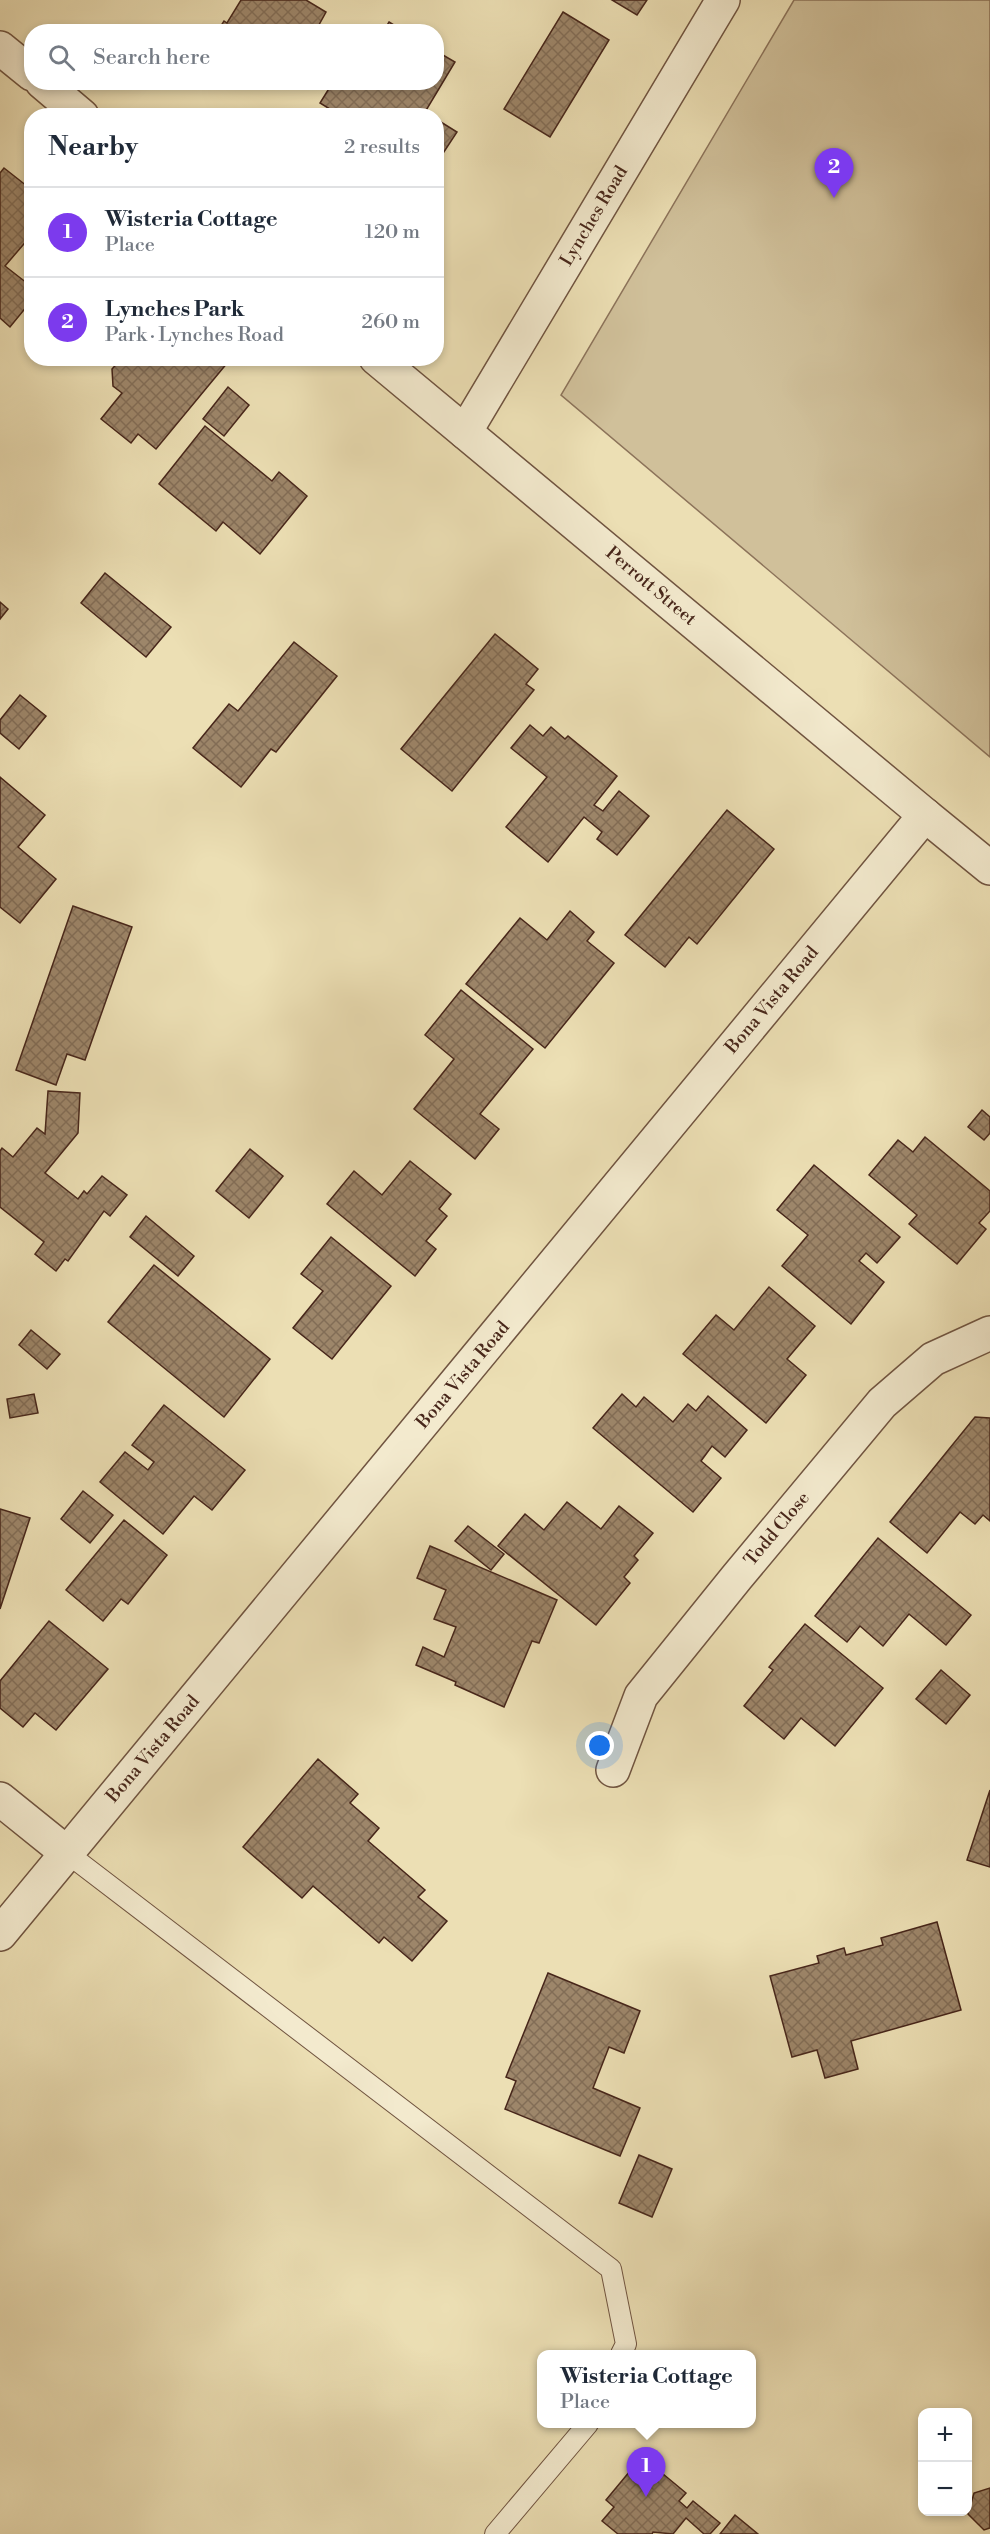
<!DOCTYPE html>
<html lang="en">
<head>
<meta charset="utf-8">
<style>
  body { margin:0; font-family:"Libre Bodoni",serif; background:#f2f2f3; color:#1f2937 }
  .controls { position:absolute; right:18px; bottom:18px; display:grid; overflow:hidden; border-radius:12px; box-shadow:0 3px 9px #0003 }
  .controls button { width:54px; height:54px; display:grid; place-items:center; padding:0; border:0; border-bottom:2px solid #e0e1e3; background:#fff; color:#1f2937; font:30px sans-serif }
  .you { position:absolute; left:600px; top:1746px; width:21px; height:21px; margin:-15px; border:4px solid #fff; border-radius:50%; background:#1a73e8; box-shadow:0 0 0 9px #1a73e833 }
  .badge { display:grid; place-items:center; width:39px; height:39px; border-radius:50%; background:#7c3aed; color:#fff; font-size:20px; font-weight:700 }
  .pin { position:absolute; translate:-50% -50px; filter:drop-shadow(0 2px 3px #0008) }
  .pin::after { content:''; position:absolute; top:32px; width:21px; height:18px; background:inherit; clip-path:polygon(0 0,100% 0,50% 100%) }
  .popup { position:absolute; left:537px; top:2350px; width:219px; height:78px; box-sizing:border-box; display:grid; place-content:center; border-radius:12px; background:#fff; filter:drop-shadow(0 2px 4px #0005); font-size:20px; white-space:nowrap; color:#747a83 }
  .popup b { font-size:22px; color:#1f2937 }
  .popup::after { content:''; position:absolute; left:50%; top:100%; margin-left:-12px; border:12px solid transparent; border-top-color:#fff }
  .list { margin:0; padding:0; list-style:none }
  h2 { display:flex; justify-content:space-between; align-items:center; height:78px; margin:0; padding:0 24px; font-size:26px }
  h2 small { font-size:20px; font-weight:400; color:#747a83 }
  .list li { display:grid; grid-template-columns:39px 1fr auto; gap:18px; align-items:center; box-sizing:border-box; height:90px; padding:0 24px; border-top:2px solid #e0e1e3 }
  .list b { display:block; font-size:22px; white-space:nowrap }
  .list p { margin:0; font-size:20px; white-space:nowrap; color:#747a83 }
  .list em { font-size:20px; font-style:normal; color:#747a83 }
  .icon { flex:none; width:33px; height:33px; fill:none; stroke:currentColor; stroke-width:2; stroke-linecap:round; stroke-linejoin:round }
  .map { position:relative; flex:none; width:990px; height:2534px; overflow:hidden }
  .search { position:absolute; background:#fff; box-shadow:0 3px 9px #0003; left:24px; top:24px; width:420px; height:66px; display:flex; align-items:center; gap:15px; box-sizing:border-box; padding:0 21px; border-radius:24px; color:#747a83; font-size:22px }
  .panel { position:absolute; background:#fff; box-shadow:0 3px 9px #0003; left:24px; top:108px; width:420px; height:258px; border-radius:24px }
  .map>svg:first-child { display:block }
</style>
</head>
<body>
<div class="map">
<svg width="990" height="2534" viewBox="0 0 990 2534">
  <defs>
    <pattern id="building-cross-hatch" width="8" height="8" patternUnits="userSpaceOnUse" patternTransform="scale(1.5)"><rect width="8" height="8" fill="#9d866a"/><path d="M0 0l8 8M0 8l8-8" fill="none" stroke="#826d56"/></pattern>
  </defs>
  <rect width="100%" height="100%" fill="#ecdfb4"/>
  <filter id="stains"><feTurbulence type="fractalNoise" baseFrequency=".00333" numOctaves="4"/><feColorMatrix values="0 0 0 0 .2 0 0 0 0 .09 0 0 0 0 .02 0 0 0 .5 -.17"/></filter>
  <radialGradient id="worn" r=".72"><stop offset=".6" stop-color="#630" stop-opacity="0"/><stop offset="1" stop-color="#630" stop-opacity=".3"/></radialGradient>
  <polygon fill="#d0c09a" stroke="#8c735a" stroke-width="1.5" points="794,0 990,0 990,757 561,395"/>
  <g fill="url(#building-cross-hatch)" stroke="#47261a" stroke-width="1.5">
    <polygon points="241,0 306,0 326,12 315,32 217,32 224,21 227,23"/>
    <polygon points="612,0 647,0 637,15"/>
    <polygon points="563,12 609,40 550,137 504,109"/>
    <polygon points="389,22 405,32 383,32"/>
    <polygon points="436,51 455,62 425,112 431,116 341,116 320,103 333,82 436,82"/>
    <polygon points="436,119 457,132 436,164"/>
    <polygon points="4,168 32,190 32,240 29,238 5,266 32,287 32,300 10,327 0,318 0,173"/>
    <polygon points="122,358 224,358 228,362 156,449 138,434 131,443 101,419 122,393 113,386 112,369"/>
    <polygon points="228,387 249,405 224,436 203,419"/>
    <polygon points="205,426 272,481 279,472 307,496 260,554 223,522 216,531 159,484"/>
    <polygon points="105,573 171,627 146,657 81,603"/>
    <polygon points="0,602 8,609 0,619"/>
    <polygon points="495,634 538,669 526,684 534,690 452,791 401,749"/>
    <polygon points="294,642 337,676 276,752 271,749 241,787 193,748 229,704 238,711"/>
    <polygon points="20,695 46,716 19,749 0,733 0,720"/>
    <polygon points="530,725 543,736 551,727 565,739 568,736 617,776 594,805 603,811 619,791 649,816 617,855 597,839 602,832 584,817 548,862 506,827 547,777 511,748"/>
    <polygon points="0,777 45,815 18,847 56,879 20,923 0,907"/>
    <polygon points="727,810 774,849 697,944 689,937 665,967 625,935"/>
    <polygon points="73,906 132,927 85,1060 67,1054 56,1085 16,1070"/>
    <polygon points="570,911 594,932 587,941 614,963 545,1048 466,984 520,918 547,940"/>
    <polygon points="461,990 533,1049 480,1114 499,1129 475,1159 414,1109 454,1059 425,1035"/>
    <polygon points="48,1091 80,1093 78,1133 45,1173 78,1199 84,1191 87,1194 102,1176 127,1195 110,1216 104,1211 68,1261 65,1259 56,1271 35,1254 44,1242 0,1207 0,1151 2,1148 13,1157 37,1128 45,1134"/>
    <polygon points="982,1110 990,1117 990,1133 984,1140 968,1127"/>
    <polygon points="925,1137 990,1191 990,1211 979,1223 986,1229 957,1264 909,1224 917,1215 869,1175 898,1140 913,1152"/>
    <polygon points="250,1149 283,1176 249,1218 216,1191"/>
    <polygon points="410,1161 451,1194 439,1209 447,1216 426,1241 436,1249 415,1276 327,1204 354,1171 382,1195"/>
    <polygon points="814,1165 900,1237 877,1263 866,1253 859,1261 884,1282 851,1324 782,1266 808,1235 777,1210"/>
    <polygon points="146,1216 194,1256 178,1276 130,1237"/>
    <polygon points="331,1237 391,1286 332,1359 293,1328 323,1291 301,1274"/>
    <polygon points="154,1265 270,1359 224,1417 108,1322"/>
    <polygon points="769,1287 815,1326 787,1359 806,1375 766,1423 683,1354 716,1315 734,1330"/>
    <polygon points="31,1330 60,1354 47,1369 19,1345"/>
    <polygon points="34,1394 38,1413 10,1418 7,1399"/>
    <polygon points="622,1394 636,1407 644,1397 673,1422 688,1404 696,1411 708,1396 747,1430 725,1457 712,1446 701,1461 721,1478 693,1512 593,1428"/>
    <polygon points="164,1405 245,1470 212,1510 194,1496 163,1534 100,1482 125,1452 148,1470 154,1462 132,1445"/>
    <polygon points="975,1417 990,1418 990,1521 983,1515 975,1524 960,1512 927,1553 890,1522"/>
    <polygon points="83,1491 113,1515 90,1543 61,1519"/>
    <polygon points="567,1502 601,1529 619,1506 653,1533 634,1556 638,1560 624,1577 630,1583 596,1625 498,1546 525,1514 544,1530"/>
    <polygon points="0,1509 30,1518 0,1609"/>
    <polygon points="124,1520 167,1555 128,1604 121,1599 103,1621 66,1590"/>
    <polygon points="468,1526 504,1554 491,1570 455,1541"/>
    <polygon points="878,1538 971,1615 946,1645 909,1614 883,1646 860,1626 847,1642 815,1616"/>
    <polygon points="430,1546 557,1600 539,1643 532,1641 504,1707 455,1685 456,1682 416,1665 423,1647 444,1657 456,1627 434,1619 446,1590 417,1578"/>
    <polygon points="49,1621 108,1669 56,1730 35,1713 23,1727 0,1708 0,1681"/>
    <polygon points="805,1624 883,1688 835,1746 801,1718 784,1739 744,1706 773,1670 769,1667"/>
    <polygon points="941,1670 970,1695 946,1724 916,1699"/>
    <polygon points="318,1759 358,1794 350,1803 379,1828 368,1841 425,1890 418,1897 447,1921 412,1961 384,1937 379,1943 313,1886 302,1898 243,1847"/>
    <polygon points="990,1790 990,1867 967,1860"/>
    <polygon points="937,1922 961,2010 851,2041 858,2069 825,2078 817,2050 792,2057 770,1976 819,1963 817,1956 844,1948 846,1955 883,1945 881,1938"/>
    <polygon points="548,1973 640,2011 624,2053 609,2047 593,2088 640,2108 620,2156 505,2109 516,2081 506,2077"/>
    <polygon points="639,2155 672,2169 652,2217 619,2203"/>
    <polygon points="651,2464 686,2493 679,2501 687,2508 693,2501 720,2523 710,2534 704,2534 686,2518 673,2534 653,2532 652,2534 618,2534 602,2521 614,2507 606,2500 630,2471 639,2478"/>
    <polygon points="990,2488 990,2528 984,2530 968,2514 974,2493"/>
    <polygon points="735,2515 758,2534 720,2534"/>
  </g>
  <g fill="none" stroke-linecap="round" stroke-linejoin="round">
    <defs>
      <g id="service">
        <polyline points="67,1853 611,2269 626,2344 621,2354"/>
        <polyline points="495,2534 588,2424"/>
      </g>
      <g id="minor">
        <polyline points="925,815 990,868"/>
        <polyline points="613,1770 641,1696 737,1577 882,1403 933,1359 990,1333"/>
        <polyline points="0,1799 67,1853"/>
      </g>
      <g id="tertiary">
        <polyline points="0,48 32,74"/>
        <polyline points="42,82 82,116"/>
        <polyline points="465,432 723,0"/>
        <polyline points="0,1934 925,815 376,358"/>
      </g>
    </defs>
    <use href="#service" stroke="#705440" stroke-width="22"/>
    <use href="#minor" stroke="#705440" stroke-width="36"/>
    <use href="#tertiary" stroke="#705440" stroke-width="36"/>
    <use href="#service" stroke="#f3eace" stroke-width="20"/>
    <use href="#minor" stroke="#f3eace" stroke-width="33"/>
    <use href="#tertiary" stroke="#f3eace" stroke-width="33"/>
  </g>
  <g text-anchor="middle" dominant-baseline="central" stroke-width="6" stroke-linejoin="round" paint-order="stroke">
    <g font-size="18" fill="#47261a" stroke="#f3eace">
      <text transform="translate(594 216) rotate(-59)">Lynches Road</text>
      <text transform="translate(651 586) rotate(40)">Perrott Street</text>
      <text transform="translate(772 1000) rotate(-50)">Bona Vista Road</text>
      <text transform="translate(463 1375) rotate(-50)">Bona Vista Road</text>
      <text transform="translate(777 1529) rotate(-50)">Todd Close</text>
      <text transform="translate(153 1749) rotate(-50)">Bona Vista Road</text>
    </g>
  </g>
  <rect width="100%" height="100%" filter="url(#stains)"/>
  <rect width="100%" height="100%" fill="url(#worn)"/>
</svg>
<div class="controls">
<button>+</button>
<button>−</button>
</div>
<div class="you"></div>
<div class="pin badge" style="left:646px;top:2497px">1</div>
<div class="popup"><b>Wisteria Cottage</b>Place</div>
<div class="pin badge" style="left:834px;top:198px">2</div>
<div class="search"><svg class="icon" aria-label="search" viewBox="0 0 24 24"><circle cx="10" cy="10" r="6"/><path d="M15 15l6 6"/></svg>Search here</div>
<section class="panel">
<h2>Nearby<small>2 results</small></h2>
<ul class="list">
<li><span class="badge">1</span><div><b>Wisteria Cottage</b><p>Place</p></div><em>120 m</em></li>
<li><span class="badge">2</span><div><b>Lynches Park</b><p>Park · Lynches Road</p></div><em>260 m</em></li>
</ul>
</section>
</div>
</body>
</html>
